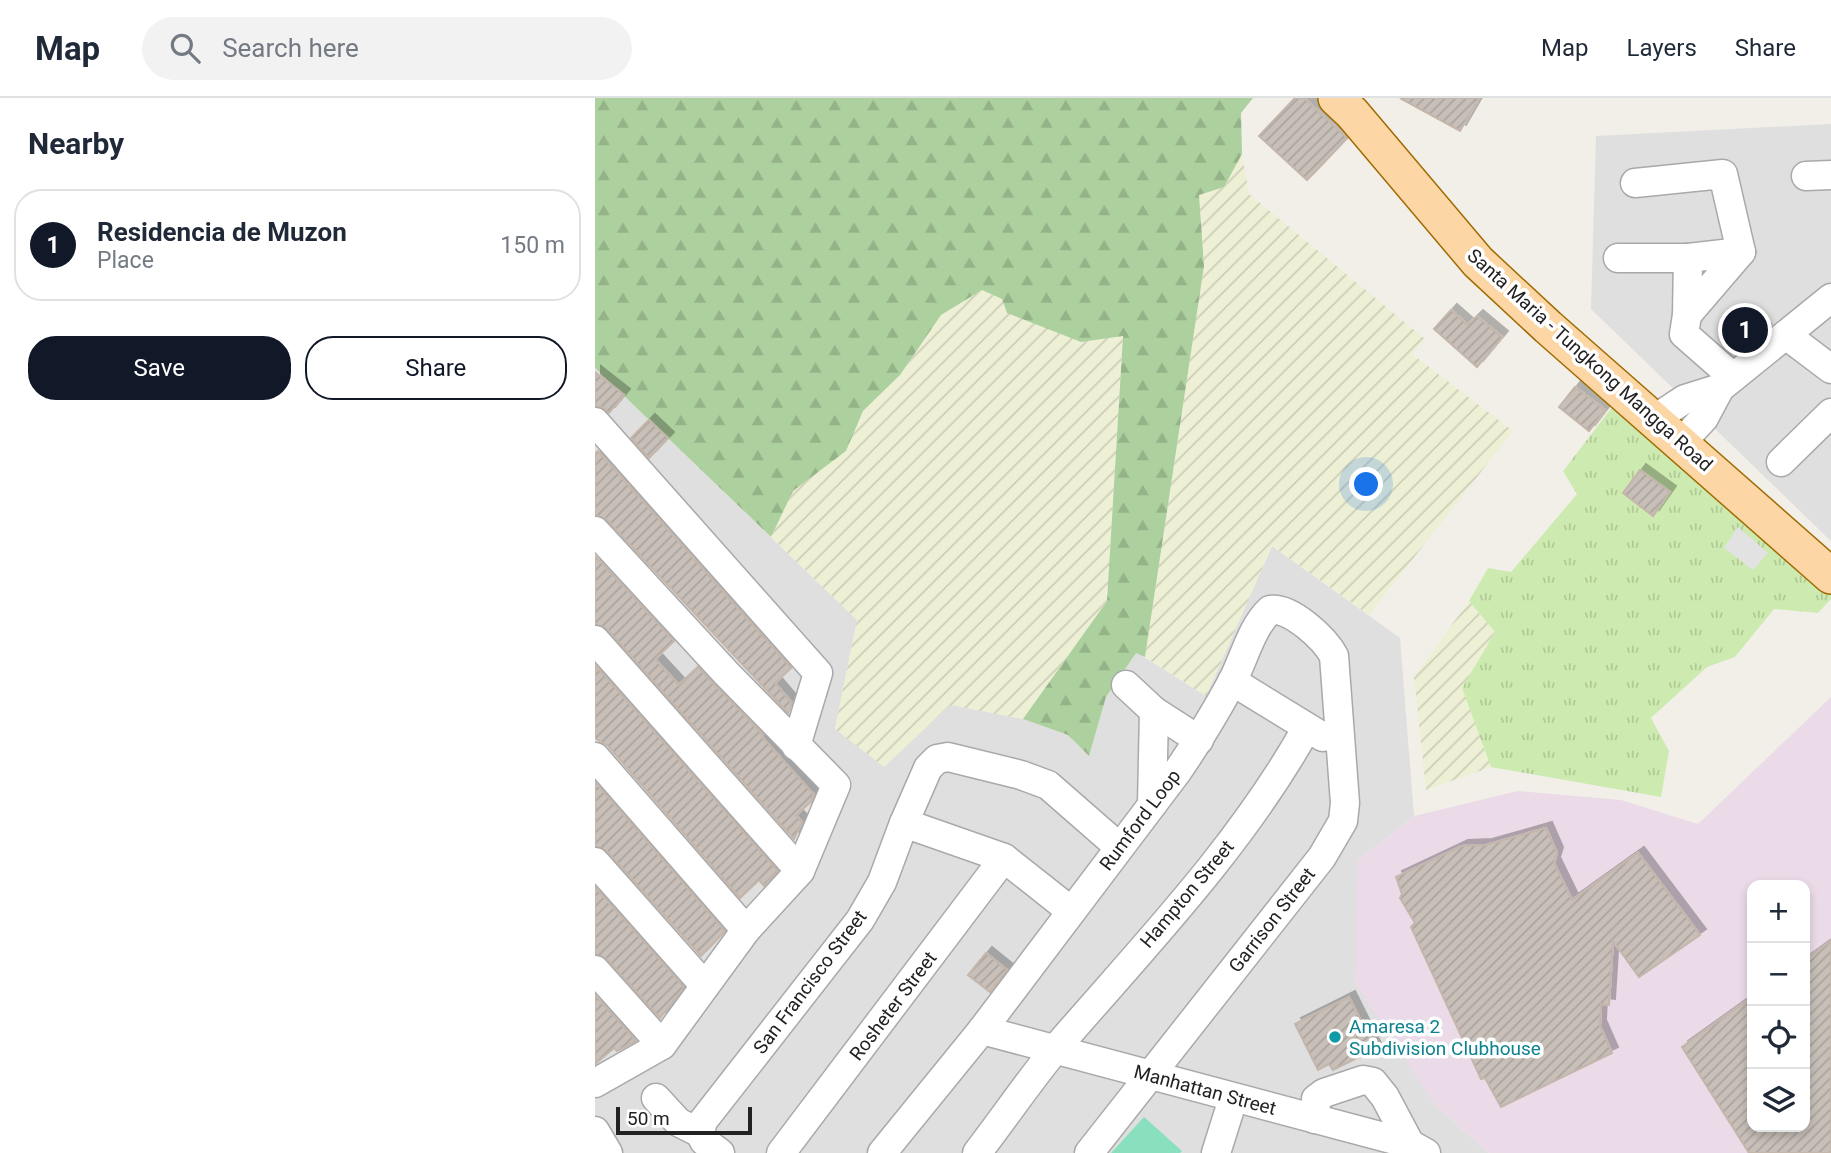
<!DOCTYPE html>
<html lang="en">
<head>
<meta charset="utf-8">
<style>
  body { margin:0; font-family:Roboto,sans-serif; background:#f2f2f3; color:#1f2937 }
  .controls { position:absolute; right:21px; bottom:21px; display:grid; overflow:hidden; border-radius:14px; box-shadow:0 4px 10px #0003 }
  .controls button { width:63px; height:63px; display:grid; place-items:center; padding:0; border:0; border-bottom:2px solid #e0e1e3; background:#fff; color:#1f2937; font:35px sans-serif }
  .scale { position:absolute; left:21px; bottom:18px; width:136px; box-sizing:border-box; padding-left:7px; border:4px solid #222; border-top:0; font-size:19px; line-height:24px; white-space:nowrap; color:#222; -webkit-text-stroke:5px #fff; paint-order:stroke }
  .you { position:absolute; left:772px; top:387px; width:24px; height:24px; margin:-18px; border:5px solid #fff; border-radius:50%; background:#1a73e8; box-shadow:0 0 0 10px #1a73e833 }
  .badge { display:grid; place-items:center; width:46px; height:46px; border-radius:50%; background:#111827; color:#fff; font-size:23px; font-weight:700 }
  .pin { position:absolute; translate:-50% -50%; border:4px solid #fff; box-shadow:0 2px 7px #0006 }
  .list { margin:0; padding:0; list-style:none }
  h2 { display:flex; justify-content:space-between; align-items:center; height:91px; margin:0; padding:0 28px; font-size:30px }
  h2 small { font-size:23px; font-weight:400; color:#747a83 }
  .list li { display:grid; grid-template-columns:46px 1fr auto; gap:21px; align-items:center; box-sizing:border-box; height:112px; margin:0 14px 14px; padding:0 14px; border:2px solid #e0e1e3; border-radius:28px }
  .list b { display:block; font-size:26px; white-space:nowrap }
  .list p { margin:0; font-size:23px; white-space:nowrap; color:#747a83 }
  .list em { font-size:23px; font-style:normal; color:#747a83 }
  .actions { display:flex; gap:14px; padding:21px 28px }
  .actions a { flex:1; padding:16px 0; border:2px solid #111827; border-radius:28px; text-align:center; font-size:24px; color:#111827 }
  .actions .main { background:#111827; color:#fff }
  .icon { flex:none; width:38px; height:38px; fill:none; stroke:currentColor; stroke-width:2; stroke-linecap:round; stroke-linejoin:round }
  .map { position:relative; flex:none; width:1236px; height:1055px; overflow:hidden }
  header { display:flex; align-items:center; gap:42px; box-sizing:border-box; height:98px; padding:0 35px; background:#fff; border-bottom:2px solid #e0e1e3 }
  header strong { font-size:33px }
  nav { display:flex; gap:38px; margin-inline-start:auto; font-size:24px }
  .search { width:490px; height:63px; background:#f2f2f3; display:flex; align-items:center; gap:18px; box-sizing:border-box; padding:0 24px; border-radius:38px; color:#747a83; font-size:26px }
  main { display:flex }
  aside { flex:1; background:#fff }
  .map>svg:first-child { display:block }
</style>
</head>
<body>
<header>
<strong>Map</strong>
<div class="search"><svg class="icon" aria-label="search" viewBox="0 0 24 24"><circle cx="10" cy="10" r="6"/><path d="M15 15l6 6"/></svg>Search here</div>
<nav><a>Map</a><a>Layers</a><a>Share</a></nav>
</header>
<main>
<aside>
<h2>Nearby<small></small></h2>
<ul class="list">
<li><span class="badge">1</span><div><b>Residencia de Muzon</b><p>Place</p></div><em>150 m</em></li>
</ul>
<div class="actions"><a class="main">Save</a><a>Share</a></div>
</aside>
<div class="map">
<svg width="1236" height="1055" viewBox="0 0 1236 1055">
  <defs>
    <pattern id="farmland-furrows" width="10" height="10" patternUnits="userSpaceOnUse" patternTransform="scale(1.75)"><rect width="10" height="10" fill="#eef0d5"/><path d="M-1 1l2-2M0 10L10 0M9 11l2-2" fill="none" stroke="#ccceb7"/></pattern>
    <pattern id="grass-tufts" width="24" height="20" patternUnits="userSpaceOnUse" patternTransform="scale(1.75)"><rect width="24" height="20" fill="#cdebb0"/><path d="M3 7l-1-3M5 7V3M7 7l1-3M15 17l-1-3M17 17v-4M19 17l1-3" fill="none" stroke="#b0c997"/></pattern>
    <pattern id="forest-firs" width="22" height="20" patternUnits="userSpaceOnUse" patternTransform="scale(1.75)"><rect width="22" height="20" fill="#add19e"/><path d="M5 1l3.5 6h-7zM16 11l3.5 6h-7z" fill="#95b388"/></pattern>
    <pattern id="building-hatch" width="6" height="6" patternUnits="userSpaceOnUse" patternTransform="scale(1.75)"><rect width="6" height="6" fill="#c7bfb8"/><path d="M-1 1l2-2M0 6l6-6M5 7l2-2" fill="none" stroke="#aba49e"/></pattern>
    <filter id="shadow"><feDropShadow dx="6" dy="-6" stdDeviation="0" flood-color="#0004"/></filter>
  </defs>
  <rect width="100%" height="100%" fill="#f2efe9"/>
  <g fill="#e0dfdf">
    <polygon points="1236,26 1236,443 996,211 1001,38"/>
    <polygon points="0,270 262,522 240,631 355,606 428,621 473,637 494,658 511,599 541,554 611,598 677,448 805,540 819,718 762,763 841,1008 894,1055 0,1055"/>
  </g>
  <path fill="#ebdbe8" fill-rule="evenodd" d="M1236 599V1055H894L841 1008 760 885 762 763 819 718 923 693 1026 702 1103 726ZM1157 787H1210V1029H1157Z"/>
  <g fill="url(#farmland-furrows)">
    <polygon points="647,56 654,96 830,241 817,256 918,333 774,517 677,448 611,598 550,559 609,168 604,96 629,89"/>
    <polygon points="387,192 407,201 528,238 512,503 428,621 355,607 289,669 240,631 262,522 176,439 198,393 251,353 268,313 305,277 346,216"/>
    <polygon points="874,503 900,534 868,590 896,669 831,692 819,579"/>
  </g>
  <polygon fill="url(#grass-tufts)" points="1018,308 1236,497 1236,501 1223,515 1179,511 1140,559 1112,569 1056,620 1074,653 1066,699 896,669 867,590 900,534 874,503 893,470 916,474 982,396 968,373"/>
  <polygon fill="url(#forest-firs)" points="0,0 658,0 646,15 647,56 629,89 604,97 609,168 550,559 541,555 511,599 494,658 473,637 428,621 512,503 528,238 486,244 412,215 407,201 387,192 346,217 305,277 268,313 251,353 198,393 176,439 0,270"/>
  <polygon fill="#88e0be" points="549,1019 587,1053 585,1055 516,1055"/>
  <polygon fill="#e2e2e2" points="1143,429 1173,455 1158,472 1129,450"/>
  <g fill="url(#building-hatch)" stroke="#c4b6ab" stroke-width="2" filter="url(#shadow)">
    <polygon points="700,0 709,0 752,40 712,82 664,38"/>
    <polygon points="805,0 884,0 865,33"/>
    <polygon points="856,212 873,227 882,218 907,239 882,269 839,231"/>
    <polygon points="1150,213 1170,232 1149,249 1127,231"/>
    <polygon points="0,274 29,297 14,315 6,309 0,308"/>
    <polygon points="980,289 1010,312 994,333 964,309"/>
    <polygon points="54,322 73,340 54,360 36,340"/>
    <polygon points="3,353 196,570 180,585 197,605 193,615 12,422 0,417 0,356"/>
    <polygon points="1045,372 1075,394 1058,418 1028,395"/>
    <polygon points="0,458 79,543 60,561 84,587 103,569 168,637 167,639 219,697 216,704 201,717 207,724 199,741 12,531 0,526"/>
    <polygon points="0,567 183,773 169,788 164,782 145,800 13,648 0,640"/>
    <polygon points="0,684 130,833 106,858 12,753 0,748"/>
    <polygon points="951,730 962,755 959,765 977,802 1043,755 1105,837 1044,879 1018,843 1014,907 1006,906 1005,928 1017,955 906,1009 890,980 886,981 816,829 820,825 805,800 807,796 801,779 867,748 891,747"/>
    <polygon points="0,789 89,889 65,920 12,861 0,856"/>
    <polygon points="1236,843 1236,1055 1154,1055 1087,949 1157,899 1157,1029 1210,1029 1210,862"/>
    <polygon points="391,855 412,872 395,894 373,877"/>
    <polygon points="0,897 41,943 22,953 19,950 0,966"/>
    <polygon points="754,899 780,951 738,972 734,966 723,972 700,926"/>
  </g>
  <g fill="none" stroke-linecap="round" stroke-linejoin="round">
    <defs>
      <g id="minor">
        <polyline points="1211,78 1236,77"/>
        <polyline points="1040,85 1128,76 1146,154 1092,217"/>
        <polyline points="1023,160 1093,160 1146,154"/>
        <polyline points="1093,160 1092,217 1089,236 1138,279"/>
        <polyline points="1191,237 1236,271"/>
        <polyline points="1058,322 1090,301 1125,290"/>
        <polyline points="0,324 223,575 201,648"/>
        <polyline points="1085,346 1109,320 1125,290 1236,200"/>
        <polyline points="1186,364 1236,315"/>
        <polyline points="0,433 131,575 241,687 205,773 151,832 67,947 0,985"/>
        <polyline points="0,542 205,773"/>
        <polyline points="637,583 728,639"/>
        <polyline points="531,587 559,613 604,642"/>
        <polyline points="0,659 151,832"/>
        <polyline points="557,707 559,613"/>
        <polyline points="309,725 409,760 476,813"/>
        <polyline points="0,764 110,888"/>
        <polyline points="0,872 67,947"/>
        <polyline points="387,932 815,1046 831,1055"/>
        <polyline points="61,1000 83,1024 105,1035 109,1043 125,1055"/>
        <polyline points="720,1021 721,1001 729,995 768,982 778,984 790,999 815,1046"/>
        <polyline points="0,1033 13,1055"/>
        <polyline points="105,1035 108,1023 265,822 287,784 309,725 333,670 342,661 353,659 426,677 453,687 524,749"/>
        <polyline points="186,1055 409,760"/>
        <path d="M287 1055 387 932 582 674C602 645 620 615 637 584 649 561 656 530 675 512 695 508 730 541 739 558L750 705 748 723 727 759 494 1055"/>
        <path d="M382 1055C409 1020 434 983 462 949 550 847 645 749 711 631"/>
        <polyline points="621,1055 638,1001"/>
      </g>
      <polyline id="major" points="741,0 757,15 883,164 953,229 1236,478"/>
    </defs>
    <use href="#minor" stroke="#a9a9a9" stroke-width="31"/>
    <use href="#major" stroke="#a06b00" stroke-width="38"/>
    <use href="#minor" stroke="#fff" stroke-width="28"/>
    <use href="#major" stroke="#fcd6a4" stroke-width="35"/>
  </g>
  <circle fill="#0f9aa8" stroke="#fff" stroke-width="2.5" cx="740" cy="939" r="7"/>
  <g text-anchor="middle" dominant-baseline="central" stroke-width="7" stroke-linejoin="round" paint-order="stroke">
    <g font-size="19" fill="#222" stroke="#fff">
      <text transform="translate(995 262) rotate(42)">Santa Maria - Tungkong Mangga Road</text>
      <text transform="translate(545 722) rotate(-53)">Rumford Loop</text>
      <text transform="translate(592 796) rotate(-50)">Hampton Street</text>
      <text transform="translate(677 822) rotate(-52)">Garrison Street</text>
      <text transform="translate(215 884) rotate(-53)">San Francisco Street</text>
      <text transform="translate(298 908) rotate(-53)">Rosheter Street</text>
      <text transform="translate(610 992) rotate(15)">Manhattan Street</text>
    </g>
    <g font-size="19" fill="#0d838f" stroke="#fff" text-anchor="start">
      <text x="754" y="928">Amaresa 2<tspan x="754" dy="22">Subdivision Clubhouse</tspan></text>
    </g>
  </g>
</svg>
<div class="controls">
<button>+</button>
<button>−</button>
<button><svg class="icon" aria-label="locate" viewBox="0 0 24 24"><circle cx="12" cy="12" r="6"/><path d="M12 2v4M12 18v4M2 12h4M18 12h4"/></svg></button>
<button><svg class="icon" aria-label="layers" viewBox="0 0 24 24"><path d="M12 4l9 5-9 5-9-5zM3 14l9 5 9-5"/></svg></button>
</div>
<div class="scale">50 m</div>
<div class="you"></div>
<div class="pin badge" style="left:1150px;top:232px">1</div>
</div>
</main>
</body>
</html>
